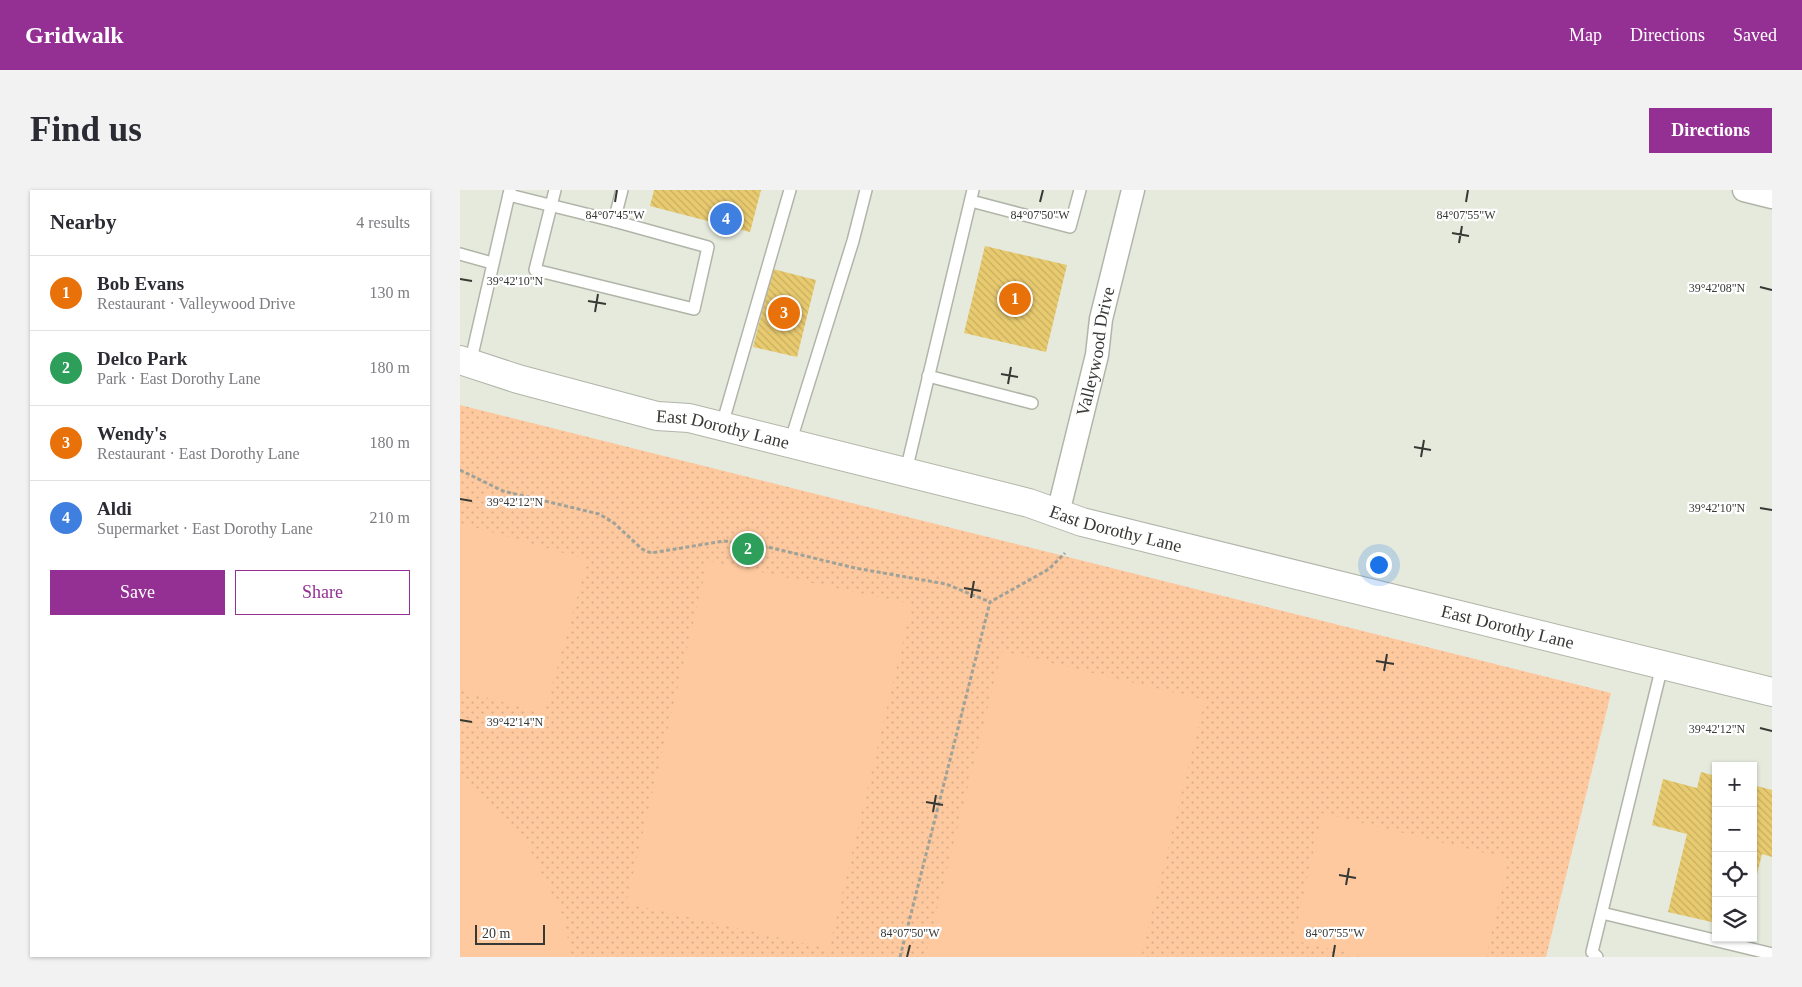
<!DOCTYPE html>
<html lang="en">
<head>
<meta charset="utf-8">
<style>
  body { margin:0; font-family:Georgia,serif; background:#f2f2f3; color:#2b2b33 }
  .controls { position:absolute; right:15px; bottom:15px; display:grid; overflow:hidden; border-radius:0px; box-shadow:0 1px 4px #0004 }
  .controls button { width:45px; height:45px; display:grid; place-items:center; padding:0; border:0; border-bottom:1px solid #e1e1e2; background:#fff; color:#2b2b33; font:25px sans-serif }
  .scale { position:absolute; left:15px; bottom:12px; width:70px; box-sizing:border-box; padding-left:5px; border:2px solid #373934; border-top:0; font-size:14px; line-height:18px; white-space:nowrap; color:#373934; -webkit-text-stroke:4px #fff; paint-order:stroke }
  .you { position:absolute; left:918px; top:374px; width:18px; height:18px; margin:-12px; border:4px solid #fff; border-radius:50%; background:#1a73e8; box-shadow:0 0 0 8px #1a73e833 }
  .badge { display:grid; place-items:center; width:32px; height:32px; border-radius:50%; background:#942f94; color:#fff; font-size:16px; font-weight:700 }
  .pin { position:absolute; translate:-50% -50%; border:2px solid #fff; box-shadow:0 1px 5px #0006 }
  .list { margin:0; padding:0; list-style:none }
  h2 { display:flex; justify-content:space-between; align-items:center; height:65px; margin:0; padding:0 20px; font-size:21px }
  h2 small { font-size:16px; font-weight:400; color:#7c7c81 }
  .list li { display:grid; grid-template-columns:32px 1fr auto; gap:15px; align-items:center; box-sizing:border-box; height:75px; padding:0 20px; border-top:1px solid #e1e1e2 }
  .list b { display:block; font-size:19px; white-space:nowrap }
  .list p { margin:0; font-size:16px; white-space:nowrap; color:#7c7c81 }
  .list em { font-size:16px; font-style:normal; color:#7c7c81 }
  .actions { display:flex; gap:10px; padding:15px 20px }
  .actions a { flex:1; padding:11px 0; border:1px solid #942f94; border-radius:0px; text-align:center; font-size:18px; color:#942f94 }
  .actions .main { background:#942f94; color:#fff }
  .icon { flex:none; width:28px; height:28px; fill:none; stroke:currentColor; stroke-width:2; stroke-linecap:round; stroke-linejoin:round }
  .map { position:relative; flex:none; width:1312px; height:767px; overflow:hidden; border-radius:0px }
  header { display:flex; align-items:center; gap:30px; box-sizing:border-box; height:70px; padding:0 25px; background:#942f94; color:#fff }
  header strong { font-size:24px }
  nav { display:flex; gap:28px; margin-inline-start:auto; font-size:18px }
  .intro { display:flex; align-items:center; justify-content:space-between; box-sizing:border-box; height:120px; padding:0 30px }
  h1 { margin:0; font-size:35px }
  .button { padding:12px 22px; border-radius:0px; background:#942f94; color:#fff; font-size:18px; font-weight:700 }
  main { display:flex; gap:30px; padding:0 30px }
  aside { flex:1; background:#fff; border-radius:0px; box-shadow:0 1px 4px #0004 }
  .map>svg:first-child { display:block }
</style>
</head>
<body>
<header>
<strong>Gridwalk</strong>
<nav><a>Map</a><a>Directions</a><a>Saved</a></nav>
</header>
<div class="intro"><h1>Find us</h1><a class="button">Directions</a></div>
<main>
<aside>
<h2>Nearby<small>4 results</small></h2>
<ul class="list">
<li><span class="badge" style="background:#e8710a">1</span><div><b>Bob Evans</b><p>Restaurant · Valleywood Drive</p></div><em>130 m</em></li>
<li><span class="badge" style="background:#2e9e5b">2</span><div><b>Delco Park</b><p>Park · East Dorothy Lane</p></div><em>180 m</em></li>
<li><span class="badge" style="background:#e8710a">3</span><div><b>Wendy's</b><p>Restaurant · East Dorothy Lane</p></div><em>180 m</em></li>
<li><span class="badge" style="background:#3f7fe0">4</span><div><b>Aldi</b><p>Supermarket · East Dorothy Lane</p></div><em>210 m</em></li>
</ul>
<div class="actions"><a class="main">Save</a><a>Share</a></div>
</aside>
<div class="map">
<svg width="1312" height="767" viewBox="0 0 1312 767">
  <defs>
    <pattern id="grass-dots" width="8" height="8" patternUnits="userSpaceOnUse" patternTransform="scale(1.25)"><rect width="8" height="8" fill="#fec99e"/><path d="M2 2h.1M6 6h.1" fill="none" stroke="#daad89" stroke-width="1.8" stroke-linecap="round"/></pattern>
    <pattern id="building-back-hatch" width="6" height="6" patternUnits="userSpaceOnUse" patternTransform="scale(1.25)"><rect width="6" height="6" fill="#e8ca6f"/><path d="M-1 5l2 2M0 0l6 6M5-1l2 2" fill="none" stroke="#c8ae61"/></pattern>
  </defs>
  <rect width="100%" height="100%" fill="#e5eadd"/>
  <polygon fill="url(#grass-dots)" points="0,215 1151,503 1086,767 0,767"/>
  <g fill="#fec99e">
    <polygon points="0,333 128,370 84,524 0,500"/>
    <polygon points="248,371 452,414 369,759 166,713"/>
    <polygon points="542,461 745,510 681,767 465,767"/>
    <polygon points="0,587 67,654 103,726 112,767 0,767"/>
    <polygon points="862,623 1049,669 1026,767 906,767 833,750"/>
  </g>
  <g fill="url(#building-back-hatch)">
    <polygon points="194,0 301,0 290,42 190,16"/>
    <polygon points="525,56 607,75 586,162 504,143"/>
    <polygon points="313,79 356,90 337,167 293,157"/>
    <polygon points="1241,582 1256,586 1256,733 1208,722 1227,644 1192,635 1203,589 1237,598"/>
    <polygon points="1293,595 1312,600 1312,667 1302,664 1294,696"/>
  </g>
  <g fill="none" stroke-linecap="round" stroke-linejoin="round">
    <defs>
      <g id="lane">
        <polyline points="95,0 75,80 234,119 248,57 154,31"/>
        <polyline points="49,5 154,31 162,0"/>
        <polyline points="511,11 610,37 620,0"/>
        <polyline points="0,64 32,73"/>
        <polyline points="10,174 50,0"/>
        <polyline points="468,186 572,213"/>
        <polyline points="262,235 330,0"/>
        <polyline points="330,253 393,51 406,0"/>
        <polyline points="446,281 513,0"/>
        <polyline points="1142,723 1312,764"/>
        <polyline points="1137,767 1132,762 1202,476"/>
      </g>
      <g id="street">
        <polyline points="1284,0 1312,7"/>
        <path id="s1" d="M598 323 637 165 641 129 673 0"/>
      </g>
      <g id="primary">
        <path id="s2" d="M0 170 58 189 197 226 229 228 569 313 622 332 1312 502"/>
      </g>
    </defs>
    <use href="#lane" stroke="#b1b5a9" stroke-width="14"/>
    <use href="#street" stroke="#b1b5a9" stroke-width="25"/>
    <use href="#primary" stroke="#b1b5a9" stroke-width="30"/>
    <g stroke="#9fa299" stroke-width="3" stroke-dasharray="4 2.5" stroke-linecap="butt">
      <polyline points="0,280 43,301 139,324 154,333 182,359 191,363 264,351 308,357 395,378 486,394 530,412"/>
      <polyline points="440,767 530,412 589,379 605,363"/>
    </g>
    <use href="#lane" stroke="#fff" stroke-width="11"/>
    <use href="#street" stroke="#fff" stroke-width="22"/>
    <use href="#primary" stroke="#fff" stroke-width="28"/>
  </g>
  <path fill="none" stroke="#373934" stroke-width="2" d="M155 12 157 0M580 12 583 0M1006 12 1008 0M992 43 1009 46M999 53 1002 36M0 89 12 91M1300 97 1312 100M128 111 146 114M135 122 138 104M541 184 558 187M548 194 551 177M954 257 971 260M961 267 964 250M0 309 12 311M1300 318 1312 320M504 398 521 401M511 408 514 391M916 471 934 474M924 481 927 464M0 530 12 532M1300 538 1312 541M466 612 483 615M473 622 476 605M879 685 896 688M886 695 889 678M447 767 450 755M873 767 875 755"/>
  <g text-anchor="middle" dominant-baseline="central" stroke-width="4.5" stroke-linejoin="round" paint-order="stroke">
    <g font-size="18" fill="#373934" stroke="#fff">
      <text stroke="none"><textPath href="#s1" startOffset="166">Valleywood Drive</textPath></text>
      <text stroke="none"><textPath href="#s2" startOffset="272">East Dorothy Lane</textPath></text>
      <text stroke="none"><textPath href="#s2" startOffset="678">East Dorothy Lane</textPath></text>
      <text stroke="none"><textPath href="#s2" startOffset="1082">East Dorothy Lane</textPath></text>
    </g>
  </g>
  <g font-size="12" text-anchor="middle" fill="#373934" stroke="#fff" stroke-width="4.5" stroke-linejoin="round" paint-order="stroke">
    <text x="155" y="29">84°07'45"W</text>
    <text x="580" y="29">84°07'50"W</text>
    <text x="1006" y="29">84°07'55"W</text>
    <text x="55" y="95">39°42'10"N</text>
    <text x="1257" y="102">39°42'08"N</text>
    <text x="55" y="316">39°42'12"N</text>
    <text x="1257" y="322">39°42'10"N</text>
    <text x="55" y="536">39°42'14"N</text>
    <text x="1257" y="543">39°42'12"N</text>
    <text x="450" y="747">84°07'50"W</text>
    <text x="875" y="747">84°07'55"W</text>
  </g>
</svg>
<div class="controls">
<button>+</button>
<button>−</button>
<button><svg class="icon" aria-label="locate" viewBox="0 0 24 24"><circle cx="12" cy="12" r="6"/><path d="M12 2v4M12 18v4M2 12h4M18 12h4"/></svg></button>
<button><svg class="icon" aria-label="layers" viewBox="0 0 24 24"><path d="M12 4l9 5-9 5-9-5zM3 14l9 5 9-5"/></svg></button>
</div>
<div class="scale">20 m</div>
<div class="you"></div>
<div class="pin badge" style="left:555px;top:109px;background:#e8710a">1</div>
<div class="pin badge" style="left:288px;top:359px;background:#2e9e5b">2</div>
<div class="pin badge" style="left:324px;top:123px;background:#e8710a">3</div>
<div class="pin badge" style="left:266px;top:29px;background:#3f7fe0">4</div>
</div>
</main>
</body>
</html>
